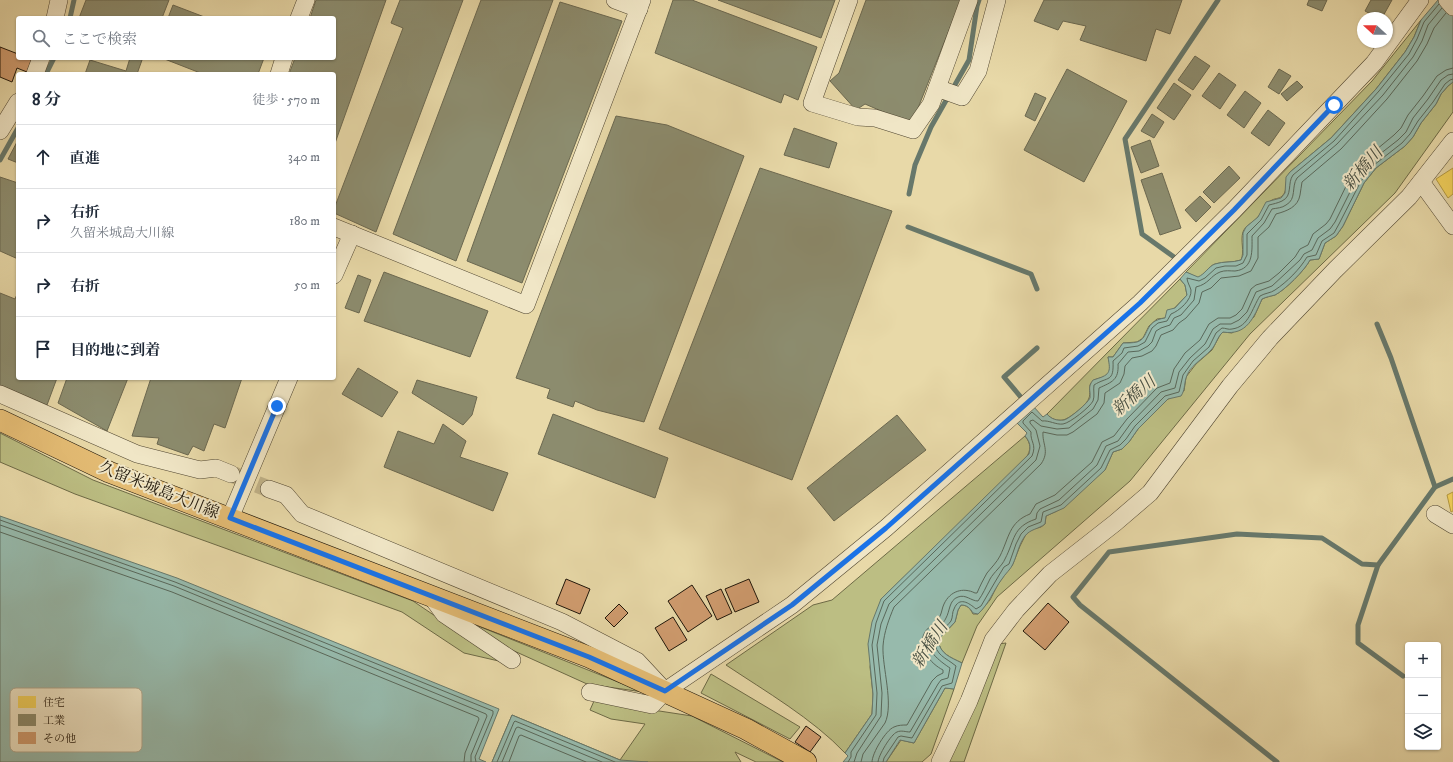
<!DOCTYPE html>
<html lang="ja">
<head>
<meta charset="utf-8">
<style>
  body { margin:0; font-family:"IM FELL DW Pica","Noto Serif JP",serif; background:#f6f6f7; color:#1f2937 }
  .controls { position:absolute; right:12px; bottom:12px; display:grid; overflow:hidden; border-radius:4px; box-shadow:0 1px 3px #0004 }
  .controls button { width:36px; height:36px; display:grid; place-items:center; padding:0; border:0; border-bottom:1px solid #e0e1e3; background:#fff; color:#1f2937; font:20px sans-serif }
  .compass { position:absolute; left:1357px; top:12px; width:36px; height:36px; border-radius:50%; background:#fff; box-shadow:0 1px 3px #0004; rotate:291deg }
  .stop { position:absolute; width:12px; height:12px; margin:-9px; border:3px solid #1a73e8; border-radius:50%; background:#fff }
  .stop.end { background:#1a73e8; border-color:#fff; box-shadow:0 1px 4px #0008 }
  .list { margin:0; padding:0; list-style:none }
  h2 { display:flex; justify-content:space-between; align-items:center; height:52px; margin:0; padding:0 16px; font-size:17px }
  h2 small { font-size:13px; font-weight:400; color:#747a83 }
  .list li { display:grid; grid-template-columns:26px 1fr auto; gap:12px; align-items:center; box-sizing:border-box; height:64px; padding:0 16px; border-top:1px solid #e0e1e3 }
  .list b { display:block; font-size:15px; white-space:nowrap }
  .list p { margin:0; font-size:13px; white-space:nowrap; color:#747a83 }
  .list em { font-size:13px; font-style:normal; color:#747a83 }
  .icon { flex:none; width:22px; height:22px; fill:none; stroke:currentColor; stroke-width:2; stroke-linecap:round; stroke-linejoin:round }
  .map { position:relative; flex:none; width:1453px; height:762px; overflow:hidden }
  .search { position:absolute; background:#fff; box-shadow:0 1px 3px #0004; left:16px; top:16px; width:320px; height:44px; display:flex; align-items:center; gap:10px; box-sizing:border-box; padding:0 14px; border-radius:4px; color:#747a83; font-size:15px }
  .panel { position:absolute; background:#fff; box-shadow:0 1px 3px #0004; left:16px; top:72px; width:320px; height:308px; border-radius:4px }
  .map>svg:first-child { display:block }
</style>
</head>
<body>
<div class="map">
<svg width="1453" height="762" viewBox="0 0 1453 762">
  <rect width="100%" height="100%" fill="#e8d9a8"/>
  <filter id="stains"><feTurbulence type="fractalNoise" baseFrequency=".005" numOctaves="4"/><feColorMatrix values="0 0 0 0 .2 0 0 0 0 .09 0 0 0 0 .02 0 0 0 .5 -.17"/></filter>
  <radialGradient id="worn" r=".72"><stop offset=".6" stop-color="#630" stop-opacity="0"/><stop offset="1" stop-color="#630" stop-opacity=".3"/></radialGradient>
  <g fill="#bcbe83" stroke="#6d6a46">
    <path d="M1421 20 1414 37 1405 52 1376 89 1331 138 1290 172C1284 181 1288 190 1283 195 1280 199 1276 198 1272 200 1263 205 1263 212 1256 219 1252 223 1245 226 1243 232 1240 241 1245 251 1241 260 1232 263 1224 261 1215 264 1209 266 1205 274 1198 278L1186 272 1372 81Z"/>
    <path d="M1453 82V112L1395 193 1250 334 1130 481 997 597 977 626 962 663C950 657 940 654 938 640L955 622 958 610 961 605C967 605 970 608 973 614H978L990 600 998 584 1008 570 1012 566 1020 546 1025 536 1030 530 1041 527 1045 524 1046 516 1057 511 1105 470 1113 452 1122 449 1129 442 1138 429 1168 399 1184 391 1186 377 1196 364 1212 350 1220 335 1223 332 1232 333 1254 317 1262 299C1266 297 1271 296 1275 295 1285 290 1305 270 1310 260L1319 259 1325 243 1336 236 1343 226 1364 183 1376 168 1405 146 1413 137 1421 123 1436 104 1441 94 1448 86Z"/>
    <path d="M1180 279 1185 285 1187 295 1165 318 1157 319 1149 326 1143 338 1137 342 1123 343 1113 357H1108C1109 360 1110 366 1110 369 1109 380 1095 376 1091 383 1088 388 1091 393 1089 398 1088 404 1069 419 1063 420 1057 421 1051 419 1047 414Z"/>
    <polygon points="0,433 93,480 413,601 503,662 464,653 402,612 75,494 0,462"/>
    <path d="M1025 436C1033 446 1030 453 1023 462L881 599 870 667 873 694 872 714 845 753C813 719 765 691 726 665L813 605 832 600Z"/>
    <polygon points="463,620 643,692 587,684 512,650"/>
    <polygon points="1006,643 964,762 948,762 998,644"/>
    <polygon points="711,674 800,727 790,739 701,693"/>
    <polygon points="945,688 954,689 931,754 922,762 886,762 901,740 914,743"/>
    <polygon points="594,701 692,716 783,762 756,762 735,752 741,762 492,762 512,715 620,760 645,724 611,719 590,710"/>
  </g>
  <g fill="#97baac" stroke="#67786b">
    <path d="M1438 0H1453V82L1448 86 1441 94 1436 104 1421 123 1413 137 1405 146 1376 168 1364 183 1343 226 1336 236 1325 243 1319 259 1310 260C1305 270 1285 290 1275 295 1271 296 1266 297 1262 299 1254 317 1247 336 1223 332 1217 337 1216 345 1211 350 1203 359 1189 366 1186 378 1184 385 1185 390 1181 396L1168 399 1138 429 1129 442 1122 449 1113 452 1105 470 1064 508 1046 516 1045 524C1039 529 1030 529 1025 536 1019 544 1017 555 1013 564 1011 569 1005 574 1002 579 993 591 989 604 978 614L973 613C970 608 967 605 961 605L958 610 955 622 938 640C940 654 950 657 962 663L954 689 945 688 914 743 900 740 886 762H843L848 756 845 753 872 714 873 694 868 644 872 622 881 599 1029 454C1031 446 1030 442 1025 436L1027 433 1016 422 1033 406 1043 417 1047 414C1051 419 1057 421 1064 420 1069 419 1088 403 1090 398 1091 390 1087 388 1093 380 1110 375 1111 373 1108 357H1113L1123 343C1127 343 1133 343 1137 342 1150 338 1143 321 1165 318L1167 310 1175 308 1187 295 1185 285 1180 279 1186 272 1198 277C1205 274 1209 266 1215 264 1224 261 1232 263 1241 260L1243 255V233L1246 227 1258 217 1266 202 1281 198 1285 193 1286 177 1290 172 1331 138 1376 89 1405 52 1414 37 1421 20Z"/>
    <polygon points="0,516 177,578 499,709 479,759 486,762 0,762"/>
    <polygon points="512,715 620,760 648,762 492,762"/>
  </g>
  <g fill="#f6d55c" stroke="#b59b43">
    <polygon points="1453,168 1453,194 1448,198 1436,179"/>
    <polygon points="1453,492 1453,511 1451,512 1447,495"/>
  </g>
  <g fill="#8c8c6e" stroke="#6b6850">
    <polygon points="86,0 169,0 162,18 79,18"/>
    <polygon points="316,0 386,0 334,146 334,74 289,74 295,58 334,58 334,18 310,18"/>
    <polygon points="400,0 463,0 376,232 334,213 334,209 403,28 391,23"/>
    <polygon points="481,0 553,0 456,261 393,234"/>
    <polygon points="673,0 692,0 817,47 798,100 784,94 781,103 655,53"/>
    <polygon points="718,0 835,0 821,38"/>
    <polygon points="866,0 961,0 918,108 916,126 865,104 856,110 830,81 839,73"/>
    <polygon points="1044,0 1182,0 1170,34 1156,29 1146,61 1080,40 1086,26 1063,21 1058,30 1034,21"/>
    <polygon points="1309,0 1327,0 1322,11 1307,5"/>
    <polygon points="1371,0 1392,0 1382,18 1378,18 1365,11"/>
    <polygon points="560,2 622,21 522,283 467,261"/>
    <polygon points="173,5 207,18 168,18"/>
    <polygon points="1195,56 1210,66 1193,90 1178,80"/>
    <polygon points="130,58 138,58 142,60 137,74 85,74 90,60 126,71"/>
    <polygon points="162,58 264,58 258,74 203,74"/>
    <polygon points="1067,69 1127,101 1084,182 1024,150"/>
    <polygon points="1279,69 1291,76 1279,94 1268,87"/>
    <polygon points="1219,73 1236,85 1220,109 1202,96"/>
    <polygon points="1297,81 1303,87 1287,101 1281,94"/>
    <polygon points="1174,83 1191,95 1174,120 1157,108"/>
    <polygon points="1245,91 1261,103 1244,128 1227,115"/>
    <polygon points="1035,93 1046,98 1035,121 1025,116"/>
    <polygon points="1268,110 1285,123 1269,146 1251,133"/>
    <polygon points="1152,114 1164,122 1154,138 1141,131"/>
    <polygon points="616,116 667,125 744,156 644,422 597,410 575,401 573,407 547,398 550,389 516,378"/>
    <polygon points="794,128 837,143 829,168 784,155"/>
    <polygon points="18,140 18,163 8,159"/>
    <polygon points="1150,140 1159,166 1141,173 1131,147"/>
    <polygon points="1229,166 1240,178 1214,203 1203,192"/>
    <polygon points="760,168 892,211 792,480 659,429"/>
    <polygon points="1162,173 1181,228 1160,235 1141,180"/>
    <polygon points="0,177 18,183 18,259 0,251"/>
    <polygon points="1200,196 1211,207 1196,222 1185,210"/>
    <polygon points="384,272 488,311 470,357 364,321"/>
    <polygon points="358,275 371,280 359,313 345,308"/>
    <polygon points="18,292 18,378 57,378 47,405 0,385 0,293 15,299"/>
    <polygon points="358,368 398,392 382,417 342,394"/>
    <polygon points="67,378 128,378 107,431 58,403"/>
    <polygon points="151,378 242,378 225,428 214,424 204,451 193,446 188,455 157,444 159,438 132,436"/>
    <polygon points="417,380 477,397 472,415 463,425 412,393"/>
    <polygon points="553,414 668,458 655,498 538,454"/>
    <polygon points="897,415 926,450 834,521 807,488"/>
    <polygon points="443,424 466,441 460,457 508,473 493,511 384,467 398,431 434,444"/>
  </g>
  <g fill="none" stroke-linecap="round" stroke-linejoin="round">
    <g stroke="#5a685a" stroke-width="1">
      <polyline points="0,520 175,582 493,711 493,714 475,757 476,762"/>
      <polyline points="0,525 174,586 486,714 487,716 471,755 471,762"/>
      <polyline points="0,532 172,592 478,717 479,719 465,753 464,762"/>
      <polyline points="497,762 514,722 515,721 615,762"/>
      <polyline points="502,762 516,728 518,727 602,762"/>
      <polyline points="509,762 519,736 521,735 586,762"/>
      <path d="M848 762 851 757V752L876 715 877 693 872 645 876 623 884 601 1032 456C1037 444 1030 442 1031 432L1023 423V421L1032 412 1042 421C1049 420 1056 425 1063 424 1070 423 1090 407 1093 401 1095 396 1093 390 1094 385 1108 376 1114 383 1113 361L1122 353 1124 348 1138 346 1145 342 1152 328 1158 323 1167 321 1171 314C1179 311 1192 300 1191 290 1190 286 1187 282 1187 278L1199 281 1205 278 1216 268 1225 266H1236L1243 263 1247 255V234L1261 220 1269 205C1273 204 1278 203 1282 201 1293 196 1287 183 1293 175L1334 141 1379 91 1409 54 1417 39 1424 22 1439 4"/>
      <path d="M854 762 857 753 881 716 882 693 877 645 881 624 889 604 1036 460 1040 446 1036 430 1030 423V421L1033 420 1041 426 1057 429 1069 428 1093 409 1098 400 1099 388C1112 382 1119 380 1118 364L1128 352 1139 351 1148 346 1152 342 1156 331 1161 328 1170 325 1174 318 1181 315 1194 300 1196 287C1209 284 1210 276 1220 272 1225 270 1230 271 1235 271 1254 269 1252 250 1252 236L1264 223 1272 209C1277 208 1282 208 1286 205 1297 199 1291 187 1297 178L1337 144 1383 95 1413 57 1422 41 1428 25 1442 8"/>
      <path d="M861 762 863 754 885 723C894 704 882 667 883 646 884 632 889 619 894 607L1041 464C1050 451 1042 444 1043 432L1057 435H1067L1073 432 1097 414 1104 403 1105 393 1120 383 1124 374 1125 366 1132 358 1142 356 1152 351 1156 346 1161 335 1173 330 1179 323 1186 318 1199 303 1202 292 1211 288 1221 278 1239 276 1251 271 1258 258V237L1269 227 1276 214C1287 211 1298 207 1300 195 1301 191 1301 186 1302 182L1341 149 1387 99 1417 61 1427 44 1434 28 1446 13"/>
      <path d="M872 762C872 753 886 730 894 727 898 725 903 725 907 725L932 681 937 676 943 673V670C931 664 916 647 925 632 929 626 937 622 940 616 942 612 942 608 944 604 950 591 963 587 975 593H977C980 586 983 580 987 573 991 568 997 562 1000 556 1009 538 1009 522 1030 514L1036 504 1055 495 1092 462 1102 442 1114 436 1127 419 1157 388 1170 383 1174 369 1185 353 1200 340 1209 324 1218 318H1230L1236 315 1242 309 1251 289 1256 285 1269 281 1279 273 1295 257 1300 249 1308 245 1313 234 1326 224 1330 219 1351 176 1365 159 1394 135 1401 128 1408 115 1423 96 1437 76 1446 70 1453 68"/>
      <path d="M878 762C878 756 891 734 897 732 901 730 906 732 910 732L938 684 941 680 948 678 950 668C941 662 921 648 931 634 936 628 943 625 946 618 950 611 949 600 958 597 966 594 971 601 978 601 983 594 986 587 990 579 994 572 1002 566 1005 559 1015 540 1012 527 1036 519L1037 513 1040 509 1059 500 1097 465 1106 446 1118 441 1131 423 1161 392 1175 388 1179 372 1190 358 1205 344 1213 329 1220 324H1231L1239 320 1247 312 1256 292 1272 286 1300 260 1304 254 1312 250 1318 238 1330 229 1335 222 1357 178 1371 161 1398 140 1406 132 1413 118 1428 99 1441 80 1448 75 1453 74"/>
      <path d="M883 762 884 758 898 737 901 736 912 738 942 686 952 683 956 666C945 657 936 656 934 640 937 632 946 628 951 621 953 617 952 612 954 609 959 596 969 603 976 609L981 606 995 582 1004 567 1009 564 1016 544 1021 534 1028 527 1041 522 1043 512 1061 505 1101 468 1110 450 1120 445 1126 439 1135 426 1165 396 1179 392 1183 375 1193 361 1209 347 1216 333 1222 328C1225 328 1229 330 1232 329 1249 327 1252 308 1260 296 1265 293 1271 293 1275 290 1287 282 1300 269 1307 257L1316 255 1322 241 1334 233 1339 224 1361 181 1374 165 1402 143 1410 134 1418 121 1433 102 1445 84 1450 80 1453 79"/>
    </g>
    <g stroke="#67786b" stroke-width="5">
      <polyline points="70,18 74,0"/>
      <polyline points="46,74 54,58"/>
      <polyline points="0,160 18,128"/>
      <polyline points="909,194 915,165 931,127 969,60 977,6 979,0"/>
      <polyline points="908,227 1031,274 1037,289"/>
      <polyline points="1174,257 1142,234 1125,139 1218,0"/>
      <polyline points="1377,324 1391,358 1435,487"/>
      <polyline points="1025,402 1004,377 1037,348"/>
      <polyline points="1378,565 1358,625 1358,643 1403,676"/>
      <polyline points="1277,762 1080,605 1073,597 1109,552 1237,534 1322,538 1362,564 1378,565 1435,487 1453,479"/>
    </g>
  </g>
  <g fill="#d09c6f" stroke="#1e1509">
    <polygon points="0,47 18,54 18,58 32,59 27,72 17,68 12,82 0,77"/>
    <polygon points="566,579 590,589 580,614 556,604"/>
    <polygon points="749,579 759,602 735,612 725,589"/>
    <polygon points="692,585 712,616 688,632 668,601"/>
    <polygon points="721,589 732,613 717,620 706,596"/>
    <polygon points="1048,603 1069,622 1045,650 1023,631"/>
    <polygon points="619,604 628,613 614,627 605,618"/>
    <polygon points="673,617 687,640 669,651 655,628"/>
    <polygon points="806,726 821,737 810,752 795,742"/>
  </g>
  <g fill="none" stroke-linecap="round" stroke-linejoin="round">
    <polyline stroke="#c0b288" stroke-width="17" stroke-dasharray="17 8" stroke-linecap="butt" points="234,475 269,489"/>
    <defs>
      <g id="minor">
        <polyline points="615,0 639,9"/>
        <polyline points="849,0 812,103 858,117 875,118 913,130 931,104 937,88 962,97 978,71 997,0"/>
        <polyline points="1447,0 1453,7"/>
        <polyline points="55,18 59,0"/>
        <polyline points="299,18 306,0"/>
        <polyline points="35,74 41,58"/>
        <polyline points="279,74 284,58"/>
        <polyline points="937,88 969,0"/>
        <polyline points="0,131 18,102"/>
        <polyline points="1421,182 1453,226"/>
        <polyline points="334,227 526,305 642,0"/>
        <polyline points="334,275 352,234"/>
        <polyline points="0,394 137,454 200,470 216,468 231,474"/>
        <polyline points="269,489 286,495 302,514 562,622 637,661 664,690"/>
        <polyline points="1435,514 1453,525"/>
        <polyline points="230,518 289,378"/>
        <polyline points="431,596 444,614 512,660"/>
        <polyline points="590,692 652,705 665,691 792,605 886,528 1140,303 1234,210 1374,63 1420,0"/>
        <polyline points="940,762 969,701 993,640 1016,610 1050,574 1115,523 1150,493 1230,386 1270,338 1335,270 1409,197 1453,141"/>
      </g>
      <polyline id="major" points="0,420 109,472 589,657 746,729 806,762"/>
    </defs>
    <use href="#minor" stroke="#504631" stroke-width="18"/>
    <use href="#major" stroke="#1e1509" stroke-width="22"/>
    <use href="#minor" stroke="#f0e6c6" stroke-width="17"/>
    <use href="#major" stroke="#e4bc74" stroke-width="21"/>
  </g>
  <g fill="none" stroke-linecap="round" stroke-linejoin="round">
    <polyline stroke="#1a73e8" stroke-width="5" points="277,406 230,518 589,657 665,691 792,605 886,528 1140,303 1234,210 1334,105"/>
  </g>
  <g text-anchor="middle" dominant-baseline="central" stroke-width="4" stroke-linejoin="round" paint-order="stroke">
    <g font-size="16" fill="#1e1509" stroke="#f0e6c6">
      <text transform="translate(159 490) rotate(22)">久留米城島大川線</text>
    </g>
    <g font-size="17" font-style="italic" fill="#484f42" stroke="#f0e6c6">
      <text transform="translate(1363 169) rotate(-49)">新橋川</text>
      <text transform="translate(1134 396) rotate(-41)">新橋川</text>
      <text transform="translate(930 645) rotate(-57)">新橋川</text>
    </g>
  </g>
  <rect x="10" y="688" width="132" height="64" rx="6" fill="#f0e6c6" stroke="#b1a78d" stroke-width="1"/>
  <rect x="18" y="696" width="18" height="12" fill="#f6d55c"/>
  <rect x="18" y="714" width="18" height="12" fill="#8c8c6e"/>
  <rect x="18" y="732" width="18" height="12" fill="#d09c6f"/>
  <g font-size="11" fill="#1e1509">
    <text x="43" y="706">住宅</text>
    <text x="43" y="724">工業</text>
    <text x="43" y="742">その他</text>
  </g>
  <rect width="100%" height="100%" filter="url(#stains)"/>
  <rect width="100%" height="100%" fill="url(#worn)"/>
</svg>
<div class="controls">
<button>+</button>
<button>−</button>
<button><svg class="icon" aria-label="layers" viewBox="0 0 24 24"><path d="M12 4l9 5-9 5-9-5zM3 14l9 5 9-5"/></svg></button>
</div>
<svg class="compass" viewBox="-18 -18 36 36"><path d="M0-13l5 13h-10z" fill="#e53935"/><path d="M0 13l5-13h-10z" fill="#747a83"/></svg>
<div class="stop" style="left:1334px;top:105px"></div>
<div class="stop end" style="left:277px;top:406px"></div>
<div class="search"><svg class="icon" aria-label="search" viewBox="0 0 24 24"><circle cx="10" cy="10" r="6"/><path d="M15 15l6 6"/></svg>ここで検索</div>
<section class="panel">
<h2>8 分<small>徒歩 · 570 m</small></h2>
<ul class="list">
<li><svg class="icon" aria-label="ahead" viewBox="0 0 24 24"><path d="M12 20V5M6 11l6-6 6 6"/></svg><div><b>直進</b></div><em>340 m</em></li>
<li><svg class="icon" aria-label="right" viewBox="0 0 24 24"><path d="M7 20v-9h11M14 6l5 5-5 5"/></svg><div><b>右折</b><p>久留米城島大川線</p></div><em>180 m</em></li>
<li><svg class="icon" aria-label="right" viewBox="0 0 24 24"><path d="M7 20v-9h11M14 6l5 5-5 5"/></svg><div><b>右折</b></div><em>50 m</em></li>
<li><svg class="icon" aria-label="arrive" viewBox="0 0 24 24"><path d="M6 21V4h12l-3 4 3 4H6"/></svg><div><b>目的地に到着</b></div></li>
</ul>
</section>
</div>
</body>
</html>
